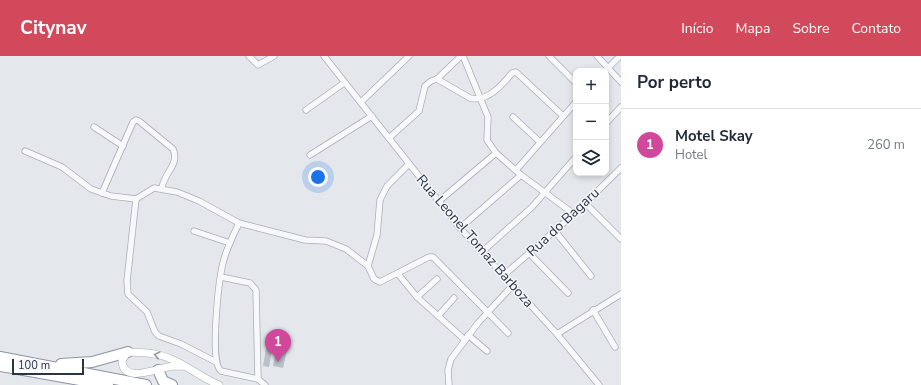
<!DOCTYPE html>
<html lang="pt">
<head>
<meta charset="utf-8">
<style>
  body { margin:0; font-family:"Nunito Sans",sans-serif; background:#f2f2f3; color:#1f2937 }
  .controls { position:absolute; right:12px; top:12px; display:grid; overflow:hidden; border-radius:8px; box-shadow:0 2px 6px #0003 }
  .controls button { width:36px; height:36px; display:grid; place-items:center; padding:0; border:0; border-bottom:1px solid #e0e1e3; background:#fff; color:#1f2937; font:20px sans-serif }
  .scale { position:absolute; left:12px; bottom:10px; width:72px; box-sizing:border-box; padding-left:4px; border:2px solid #2b3445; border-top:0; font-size:11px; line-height:14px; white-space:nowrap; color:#2b3445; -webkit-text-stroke:3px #f4f6f9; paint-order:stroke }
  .you { position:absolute; left:318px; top:121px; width:14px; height:14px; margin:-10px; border:3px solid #fff; border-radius:50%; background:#1a73e8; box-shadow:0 0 0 6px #1a73e833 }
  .badge { display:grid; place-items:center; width:26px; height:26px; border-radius:50%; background:#d1495b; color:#fff; font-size:13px; font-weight:700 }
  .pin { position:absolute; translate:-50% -33px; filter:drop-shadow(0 1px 2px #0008) }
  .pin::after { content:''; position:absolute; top:21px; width:14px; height:12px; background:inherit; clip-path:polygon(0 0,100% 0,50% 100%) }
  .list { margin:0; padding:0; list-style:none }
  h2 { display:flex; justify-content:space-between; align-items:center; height:52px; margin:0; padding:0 16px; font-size:17px }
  h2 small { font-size:13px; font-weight:400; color:#747a83 }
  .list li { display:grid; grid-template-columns:26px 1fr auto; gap:12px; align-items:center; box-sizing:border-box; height:72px; padding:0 16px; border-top:1px solid #e0e1e3 }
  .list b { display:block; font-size:15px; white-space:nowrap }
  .list p { margin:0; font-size:13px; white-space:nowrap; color:#747a83 }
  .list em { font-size:13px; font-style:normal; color:#747a83 }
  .icon { flex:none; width:22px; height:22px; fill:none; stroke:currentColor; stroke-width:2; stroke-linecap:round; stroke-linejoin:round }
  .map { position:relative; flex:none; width:621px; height:329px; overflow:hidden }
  header { display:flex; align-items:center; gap:24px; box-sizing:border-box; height:56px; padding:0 20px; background:#d1495b; color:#fff }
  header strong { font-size:19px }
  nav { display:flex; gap:22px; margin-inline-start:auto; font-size:14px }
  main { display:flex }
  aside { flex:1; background:#fff }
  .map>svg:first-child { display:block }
</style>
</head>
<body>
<header>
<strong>Citynav</strong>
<nav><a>Início</a><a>Mapa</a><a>Sobre</a><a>Contato</a></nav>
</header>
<main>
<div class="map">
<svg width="621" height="329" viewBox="0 0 621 329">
  <rect width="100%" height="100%" fill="#e4e7ec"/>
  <g fill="#bbc0ca">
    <polygon points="268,281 274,282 269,311 263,310"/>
    <polygon points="278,283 289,285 283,312 273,310"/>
  </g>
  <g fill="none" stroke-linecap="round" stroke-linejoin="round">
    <defs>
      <g id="street">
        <polyline points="249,0 258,9 274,0"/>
        <polyline points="324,0 460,172 557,278 599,329"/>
        <polyline points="463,0 488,61 487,84 496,97 521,119 574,158"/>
        <polyline points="549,0 576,27"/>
        <polyline points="597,0 621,26"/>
        <polyline points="605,15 620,0"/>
        <path d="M437 23 470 42C487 47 503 28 512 17L516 16 563 60"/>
        <polyline points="361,46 409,0"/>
        <polyline points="306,54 344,27"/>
        <polyline points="513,61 540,86"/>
        <polyline points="606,67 621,51"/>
        <polyline points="94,71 123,90"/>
        <polyline points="389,82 419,55 425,30 431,25 437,23 461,0"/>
        <polyline points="25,95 62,111 91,133 111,140 136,143 154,132 177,136 199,145 239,167 305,184 326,185 346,193 368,210"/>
        <polyline points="310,99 372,60"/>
        <polyline points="409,108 387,130 380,144 377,179 368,210 374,223 380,226 429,201 433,201 508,277"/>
        <polyline points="516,114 576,46"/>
        <path d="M102 137 133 66 136 64 139 65 173 93C180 109 164 116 162 132"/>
        <polyline points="136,143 127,225 128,238 147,256 155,276 159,280 181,288 216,306"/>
        <polyline points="438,146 496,97"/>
        <polyline points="585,147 621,183"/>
        <path d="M239 167C233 180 226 193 223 207 219 223 209 306 221 315L258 323"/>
        <polyline points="460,172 521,119"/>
        <polyline points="194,175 230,187"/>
        <polyline points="555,175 591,220"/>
        <polyline points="482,196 532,151 576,101"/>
        <polyline points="529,197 568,237"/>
        <polyline points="398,218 417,241 465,284"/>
        <polyline points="504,219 574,158 621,112"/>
        <polyline points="221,221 250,227 256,234 258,323 265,329"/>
        <polyline points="417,241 437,223"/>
        <polyline points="593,254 615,291"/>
        <polyline points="438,260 454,242"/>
        <polyline points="557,278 621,238"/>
        <polyline points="468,279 487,295"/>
        <polyline points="449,329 448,314 451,303 478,267 513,229"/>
      </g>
      <path id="secondary" d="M184 310C179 310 173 310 168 311 156 313 122 328 122 304L128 296C143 296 158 297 171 303 188 310 202 322 219 329"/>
      <g id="highway">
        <polyline points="0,301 146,329"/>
        <polyline points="61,308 92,306 128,296"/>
        <polyline points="0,310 108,329"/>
        <polyline points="158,314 163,325 172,329"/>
      </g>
    </defs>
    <use href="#street" stroke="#a9aeb7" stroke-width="7"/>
    <use href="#secondary" stroke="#a9aeb7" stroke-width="8"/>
    <use href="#highway" stroke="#8b94a3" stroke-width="12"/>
    <use href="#street" stroke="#f7f8fa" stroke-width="5.5"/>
    <use href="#secondary" stroke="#fff" stroke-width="7"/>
    <use href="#highway" stroke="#fff" stroke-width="10"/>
  </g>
  <defs><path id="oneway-chevron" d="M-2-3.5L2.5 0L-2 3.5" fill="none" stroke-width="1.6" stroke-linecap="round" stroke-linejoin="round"/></defs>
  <use stroke="#959aa2" href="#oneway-chevron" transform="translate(157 299) rotate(-167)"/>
  <g text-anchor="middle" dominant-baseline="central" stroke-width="3" stroke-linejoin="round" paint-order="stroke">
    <g font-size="14" fill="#2b3445" stroke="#f4f6f9">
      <text transform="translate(563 166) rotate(-43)">Rua do Bagaru</text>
      <text transform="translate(475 185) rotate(49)">Rua Leonel Tomaz Barboza</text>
    </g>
  </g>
</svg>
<div class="controls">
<button>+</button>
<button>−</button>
<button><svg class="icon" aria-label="layers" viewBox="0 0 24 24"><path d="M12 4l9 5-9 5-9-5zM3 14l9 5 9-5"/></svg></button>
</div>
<div class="scale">100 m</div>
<div class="you"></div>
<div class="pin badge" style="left:278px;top:306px;background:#d1479c">1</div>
</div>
<aside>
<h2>Por perto<small></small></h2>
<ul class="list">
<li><span class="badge" style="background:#d1479c">1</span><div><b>Motel Skay</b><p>Hotel</p></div><em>260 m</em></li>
</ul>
</aside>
</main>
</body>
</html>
